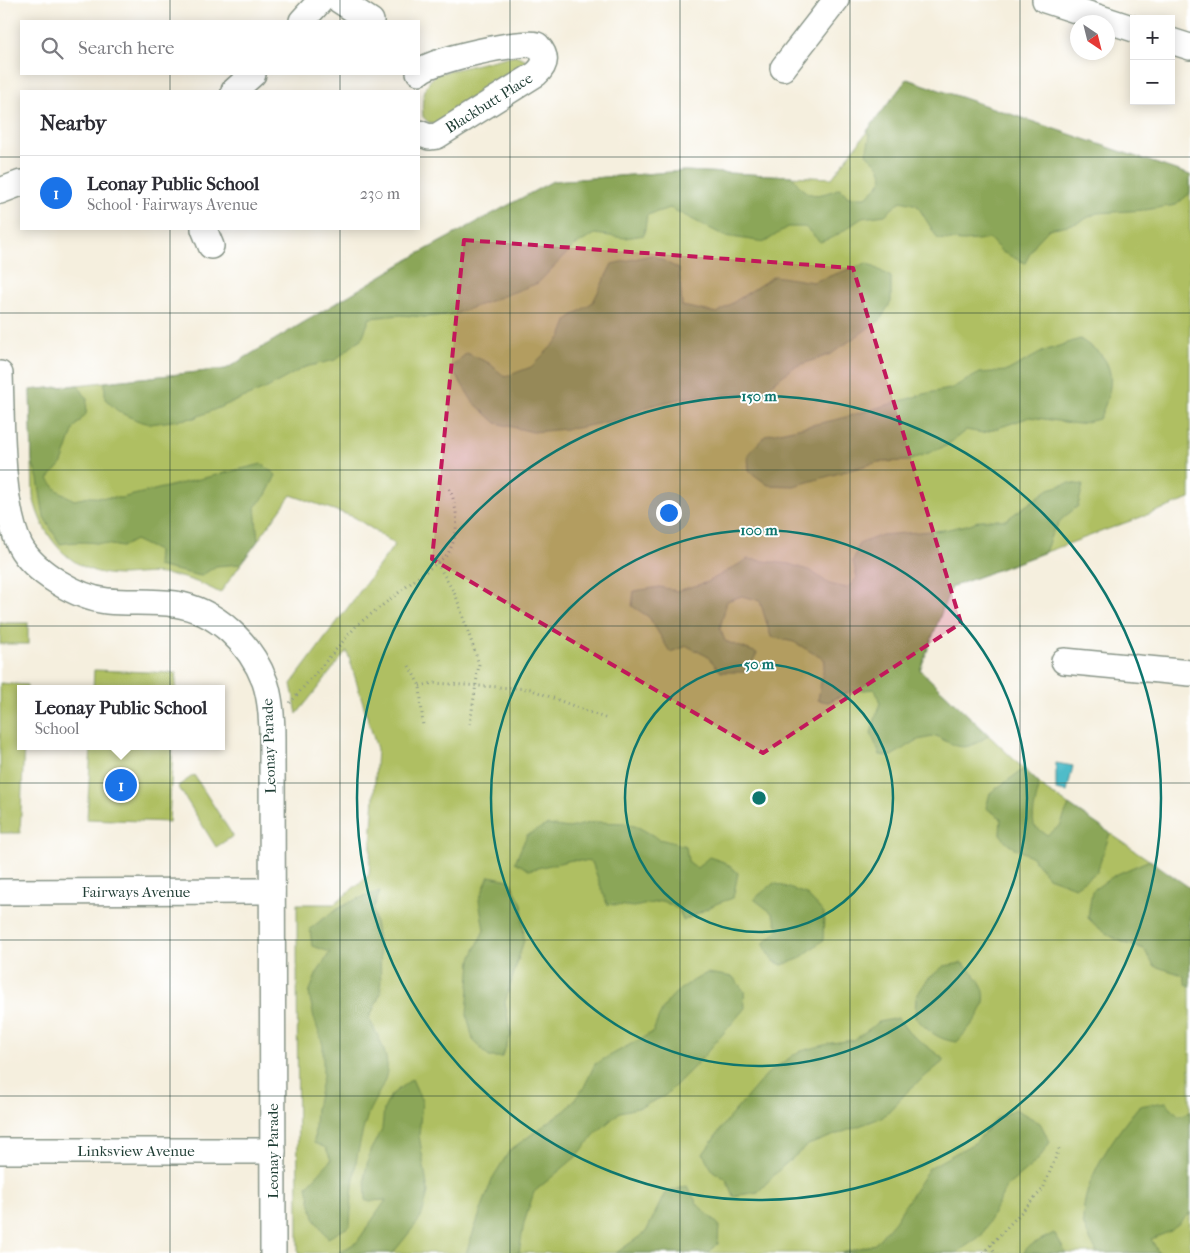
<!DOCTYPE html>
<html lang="en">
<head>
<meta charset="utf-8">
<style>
  body { margin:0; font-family:"IM FELL French Canon",serif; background:#f7f7f7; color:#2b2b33 }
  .controls { position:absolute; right:15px; top:15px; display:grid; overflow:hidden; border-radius:0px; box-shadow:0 2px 12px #0003 }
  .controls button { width:45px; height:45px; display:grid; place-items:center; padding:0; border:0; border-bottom:1px solid #e1e1e2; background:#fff; color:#2b2b33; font:25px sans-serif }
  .compass { position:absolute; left:1070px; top:15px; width:45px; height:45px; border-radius:50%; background:#fff; box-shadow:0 2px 12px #0003; rotate:145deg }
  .you { position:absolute; left:668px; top:512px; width:18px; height:18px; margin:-12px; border:4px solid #fff; border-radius:50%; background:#1a73e8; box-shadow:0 0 0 8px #1a73e833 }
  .badge { display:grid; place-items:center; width:32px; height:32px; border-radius:50%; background:#1a73e8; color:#fff; font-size:16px; font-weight:700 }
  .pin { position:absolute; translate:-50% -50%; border:2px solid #fff; box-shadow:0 1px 5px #0006 }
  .popup { position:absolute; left:17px; top:685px; width:208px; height:65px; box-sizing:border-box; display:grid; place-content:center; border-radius:0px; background:#fff; filter:drop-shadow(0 1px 4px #0005); font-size:16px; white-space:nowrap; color:#7c7c81 }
  .popup b { font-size:19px; color:#2b2b33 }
  .popup::after { content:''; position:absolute; left:50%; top:100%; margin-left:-10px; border:10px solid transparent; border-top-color:#fff }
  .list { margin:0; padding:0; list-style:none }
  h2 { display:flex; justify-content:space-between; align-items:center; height:65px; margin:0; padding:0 20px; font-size:21px }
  h2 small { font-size:16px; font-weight:400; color:#7c7c81 }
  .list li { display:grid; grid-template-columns:32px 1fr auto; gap:15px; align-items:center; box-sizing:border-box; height:75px; padding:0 20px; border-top:1px solid #e1e1e2 }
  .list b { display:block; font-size:19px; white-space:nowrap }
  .list p { margin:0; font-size:16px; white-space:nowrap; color:#7c7c81 }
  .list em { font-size:16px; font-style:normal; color:#7c7c81 }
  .icon { flex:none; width:28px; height:28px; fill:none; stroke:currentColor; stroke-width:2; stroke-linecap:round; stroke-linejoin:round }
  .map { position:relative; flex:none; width:1190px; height:1253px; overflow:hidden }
  .search { position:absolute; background:#fff; box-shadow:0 2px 12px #0003; left:20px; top:20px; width:400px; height:55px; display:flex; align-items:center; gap:12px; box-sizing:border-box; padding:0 18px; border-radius:0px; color:#7c7c81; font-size:19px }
  .panel { position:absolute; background:#fff; box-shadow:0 2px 12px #0003; left:20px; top:90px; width:400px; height:140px; border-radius:0px }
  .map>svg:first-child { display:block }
</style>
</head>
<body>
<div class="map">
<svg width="1190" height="1253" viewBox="0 0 1190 1253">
  <rect width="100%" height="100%" fill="#fff"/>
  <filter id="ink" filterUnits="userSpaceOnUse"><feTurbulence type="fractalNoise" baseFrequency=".02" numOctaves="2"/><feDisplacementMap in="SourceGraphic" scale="10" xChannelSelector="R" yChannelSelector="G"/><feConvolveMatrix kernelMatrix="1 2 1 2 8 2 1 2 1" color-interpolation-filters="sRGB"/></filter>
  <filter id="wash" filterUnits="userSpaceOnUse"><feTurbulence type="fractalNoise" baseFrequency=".0096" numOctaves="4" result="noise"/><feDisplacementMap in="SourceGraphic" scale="20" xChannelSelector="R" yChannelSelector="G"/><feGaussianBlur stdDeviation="1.12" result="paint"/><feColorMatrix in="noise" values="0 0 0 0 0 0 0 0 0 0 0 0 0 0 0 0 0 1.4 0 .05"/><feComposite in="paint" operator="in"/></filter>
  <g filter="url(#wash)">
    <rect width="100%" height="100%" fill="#f5efde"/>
    <g fill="#afbf62" stroke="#677e4b">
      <path d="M515 55 525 59 527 68 435 125 428 122 423 117C421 101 423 84 437 74Z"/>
      <path d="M907 79 1190 175V499L951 587 920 670 1045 789 1190 888V1253H298L297 904H334L369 875 377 749 347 651 297 714 291 684 395 544 354 517 291 495 220 593C202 583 183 576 162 574 147 572 134 575 120 575 73 575 42 539 33 496L30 390 226 369 418 254 553 181 684 171 832 178Z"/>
      <rect x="0" y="623" width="28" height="21"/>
      <polygon points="94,670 176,673 176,689 93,689"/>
      <polygon points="0,683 27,685 27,689 21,689 21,746 24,746 20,833 0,833"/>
      <polygon points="91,746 173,746 169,822 87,819"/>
      <polygon points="194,775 233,836 216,847 178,786"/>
    </g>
    <g fill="#8ba658" stroke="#557246">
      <path d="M907 79 1190 175V193L1176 205 1145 210 1097 213 1077 223 1049 229 1035 244 1025 263 1002 252 990 239 963 241 938 239 917 205 901 201 885 215 862 218 834 237 820 242 805 227H788L765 242 725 236 670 208 647 215 644 235 625 238 595 234 574 246 538 283 455 314 425 317 400 315 370 318 362 338 335 360 305 367 267 388 194 418 150 424 136 420 119 412 105 399V382L226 369 418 254 553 181 684 171 792 176C807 199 815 198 840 188L848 197H866L878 186 883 177 879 166 866 154 870 136 867 131Z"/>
      <polygon points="652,255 679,269 682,306 717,313 774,276 813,282 867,263 891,277 891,302 880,320 831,354 794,367 768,387 740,394 688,397 649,406 621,419 577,428 533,432 496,423 473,402 451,367 467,353 489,363 505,377 531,367 561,337 568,319 593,302 612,264"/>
      <path d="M1080 339C1087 344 1097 350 1102 356 1118 375 1108 400 1099 419L1078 424 1030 417 983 433 966 430 946 446 908 461 878 462 794 486 768 485 749 471 748 454 766 435 839 419 928 393 950 389 980 373 1007 371 1044 351Z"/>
      <path d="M78 385 87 399 86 414 74 428 62 463 48 479 57 490 74 500 89 497 121 498 262 464 276 475 266 495 255 507 258 541 241 564 216 566 201 576 157 566 158 551 135 540 122 547C101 543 81 540 60 544L44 517 38 479 32 461 30 390Z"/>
      <path d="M1069 483 1083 485 1078 506 1063 518 1052 533 1045 552 951 587 920 670 989 735C967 751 959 750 937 736L918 740 891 756 880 755 871 733 880 703 875 689 851 691 828 702 818 700 825 660 794 642 771 637 760 601 742 596 727 601 720 628 725 641 757 653 747 672H721L707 656 687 646 670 652 649 617 632 606 634 591 660 587 677 591 708 582 748 559 789 564 811 571 829 584 847 588 857 578 853 561 859 544 882 535 944 530 967 525 981 520H1006L1049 489Z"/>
      <path d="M1024 769 1039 783C1038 798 1031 811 1034 826L1047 835 1060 826 1069 805 1110 833 1097 872 1075 887 1048 877 1032 857 1009 845 1000 834 1001 818 986 808 990 793Z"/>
      <polygon points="594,822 625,823 640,828 659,839 686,846 688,861 697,868 709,857 724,862 738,873 733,898 718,903 683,921 679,909 662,901 634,907 607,904 592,862 572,860 529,870 515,862 527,835 547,825 569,828"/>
      <path d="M1150 860 1190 888V986L1186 984 1183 975 1154 966 1144 949C1118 941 1107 937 1088 918L1092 891 1115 875Z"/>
      <polygon points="489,876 509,880 522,904 524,940 505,1002 511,1035 502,1057 489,1057 473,1040 467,1015 471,959 484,930 479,900"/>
      <polygon points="774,883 806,894 824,913 823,940 799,959 782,965 772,960 763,944 779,929 772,913 754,899"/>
      <path d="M380 892 373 909 380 954 381 993 369 1018C376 1033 385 1047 387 1064 389 1083 372 1100 367 1117 355 1153 352 1189 350 1226L328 1238 314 1218 307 1186 331 1160 326 1148 314 1143 316 1108 323 1076V1045L314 1018 309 993 316 975 330 952 312 946 310 929C332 911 353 898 380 892Z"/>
      <path d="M962 963C1000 994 984 1011 957 1042 938 1040 927 1030 915 1017L916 997 927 980 944 966Z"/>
      <path d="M707 973 733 977 744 991 745 1008 696 1065 666 1095 641 1107 620 1112 595 1134 577 1156 534 1192 524 1223 519 1253H466L492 1179 510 1150 567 1109 583 1089 595 1064 653 1032C666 996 675 991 707 973Z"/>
      <polygon points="898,1018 909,1033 945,1060 910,1089 883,1117 808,1145 782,1167 758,1192 733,1196 726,1179 713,1171 703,1154 728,1119 767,1074 798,1052 832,1043 854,1040 879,1022"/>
      <polygon points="412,1079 422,1101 419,1135 428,1192 421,1218 393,1253 338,1253 357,1242 386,1200 366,1201 365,1174 370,1151 382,1129 384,1109 391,1095"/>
      <path d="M1166 1102 1179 1116 1190 1112V1215H1188L1171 1231 1151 1239 1159 1253H1097C1093 1244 1084 1230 1083 1221 1082 1180 1114 1136 1139 1106Z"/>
      <polygon points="1015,1109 1040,1123 1050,1142 1038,1160 1006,1187 982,1235 956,1253 842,1253 875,1244 895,1221 929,1168 976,1142 996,1119"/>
      <polygon points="687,1186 698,1205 719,1225 718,1244 708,1253 616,1253 646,1232 665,1193"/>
      <polygon points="1054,1233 1066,1253 1024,1253 1027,1247"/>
    </g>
    <polygon fill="#4fbcc9" stroke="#377c7e" points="1056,763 1073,766 1067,792 1056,790"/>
  </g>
  <g filter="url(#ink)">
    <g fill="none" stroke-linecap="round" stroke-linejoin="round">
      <defs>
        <g id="minor">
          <polyline points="339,0 371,21"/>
          <polyline points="1045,0 1134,29"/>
          <polyline points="302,21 321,0"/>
          <polyline points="1171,41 1190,47"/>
          <polyline points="783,68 836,0"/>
          <path d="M419 72C431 60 521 40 537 45 547 56 547 64 536 74L437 136 429 137 419 133"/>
          <polyline points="234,91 253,74"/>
          <polyline points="0,191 21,183"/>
          <polyline points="204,229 211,246"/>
          <path d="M0 374C2 421 0 505 20 546 34 572 78 598 107 601 129 603 152 601 175 604 216 610 251 644 265 682 271 700 272 719 272 738L273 1253"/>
          <polyline points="1064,661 1190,673"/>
          <polyline points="0,892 272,891"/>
          <polyline points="0,1151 273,1151"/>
        </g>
      </defs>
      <use href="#minor" stroke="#8a9689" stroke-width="28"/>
      <g stroke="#8a9689" stroke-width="3" stroke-dasharray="1 4" stroke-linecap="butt">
        <polyline points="437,563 456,596 479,664 470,724"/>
        <polyline points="409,666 420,686 423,728"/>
        <polyline points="420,686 433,683 530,689 607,719"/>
        <path d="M290 703 357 625 447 555C460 534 459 508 448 486"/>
        <polyline points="991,1245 995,1253"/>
        <polyline points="983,1253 1043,1189 1059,1149"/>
      </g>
      <use href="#minor" stroke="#fff" stroke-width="25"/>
    </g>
  </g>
  <path fill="#c2185b" fill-opacity="0.2" stroke="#c2185b" stroke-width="4" stroke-dasharray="10 6" stroke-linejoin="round" d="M464 240 853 268 961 623 763 753 432 559Z"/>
  <path fill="none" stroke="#1f3d34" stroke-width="1" stroke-opacity="0.55" d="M170 0V21M340 0V21M510 0V1253M680 0V1253M850 0V1253M1020 0V1253M170 74V91M340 74V91M0 157H21M419 157H1190M170 229V1253M340 229V1253M0 313H1190M0 470H1190M0 626H1190M0 783H1190M0 940H1190M0 1096H1190"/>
  <g fill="none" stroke="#0f766e" stroke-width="2.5">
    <circle cx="759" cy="798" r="134"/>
    <circle cx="759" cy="798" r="268"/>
    <circle cx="759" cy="798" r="402"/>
  </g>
  <g text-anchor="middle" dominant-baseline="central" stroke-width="4" stroke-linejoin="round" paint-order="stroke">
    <g font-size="15" fill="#1f3d34" stroke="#fff">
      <text transform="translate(489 103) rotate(-32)">Blackbutt Place</text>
      <text transform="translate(269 746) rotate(-92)">Leonay Parade</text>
      <text x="136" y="892">Fairways Avenue</text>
      <text x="136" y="1151">Linksview Avenue</text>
      <text transform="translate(273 1151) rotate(-90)">Leonay Parade</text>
    </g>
  </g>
  <circle cx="759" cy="798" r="8" fill="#0f766e" stroke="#fff" stroke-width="2.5"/>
  <g font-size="15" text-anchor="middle" font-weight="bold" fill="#0f766e" stroke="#fff" stroke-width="4" stroke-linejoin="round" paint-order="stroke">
    <text x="759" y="401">150 m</text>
    <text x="759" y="535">100 m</text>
    <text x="759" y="669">50 m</text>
  </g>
</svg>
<div class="controls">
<button>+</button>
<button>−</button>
</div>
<svg class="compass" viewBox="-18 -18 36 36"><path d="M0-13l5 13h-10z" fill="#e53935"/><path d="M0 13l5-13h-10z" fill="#7c7c81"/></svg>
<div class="you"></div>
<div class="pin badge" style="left:121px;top:785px">1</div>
<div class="popup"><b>Leonay Public School</b>School</div>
<div class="search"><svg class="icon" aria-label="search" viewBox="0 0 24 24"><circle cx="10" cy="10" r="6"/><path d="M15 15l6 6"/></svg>Search here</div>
<section class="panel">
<h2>Nearby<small></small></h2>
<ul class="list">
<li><span class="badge">1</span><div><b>Leonay Public School</b><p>School · Fairways Avenue</p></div><em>230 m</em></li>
</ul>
</section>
</div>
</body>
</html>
